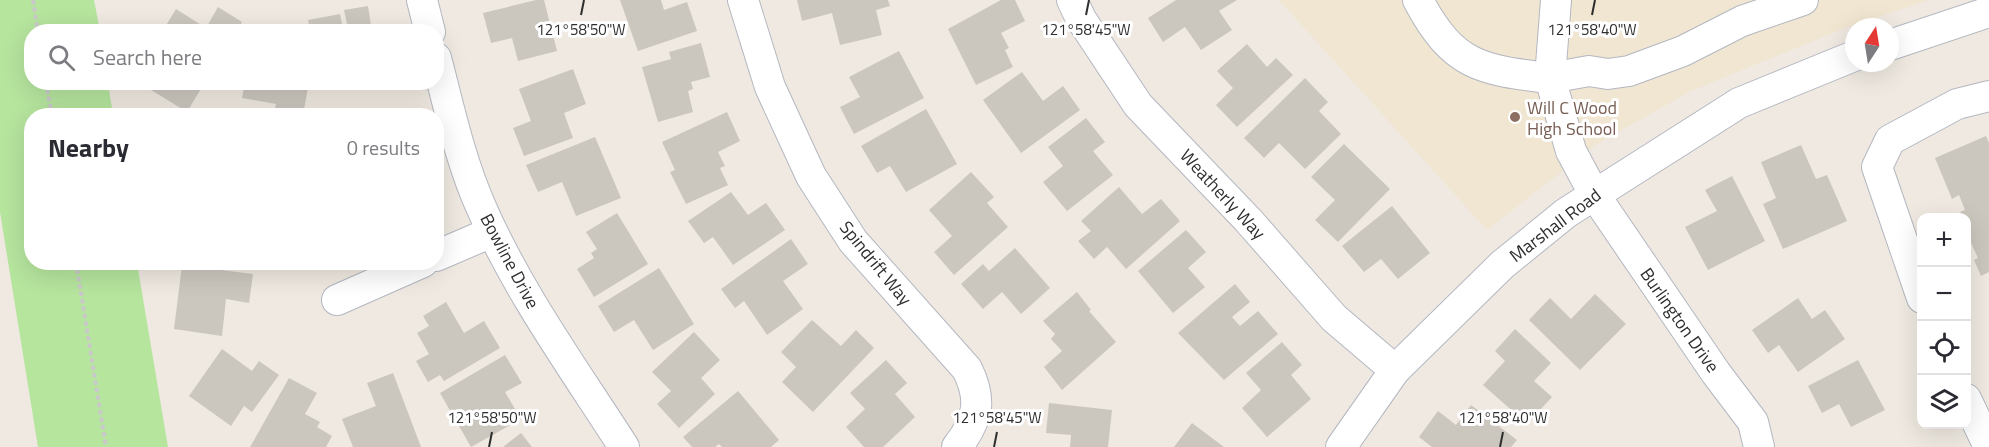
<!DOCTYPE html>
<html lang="en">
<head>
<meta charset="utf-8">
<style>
  body { margin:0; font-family:"Titillium Web",sans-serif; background:#f2f2f3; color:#2b2b33 }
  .controls { position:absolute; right:18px; bottom:18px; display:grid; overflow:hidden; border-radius:12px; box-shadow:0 6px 24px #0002 }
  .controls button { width:54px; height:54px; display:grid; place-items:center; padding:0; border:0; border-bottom:2px solid #e1e1e2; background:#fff; color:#2b2b33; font:30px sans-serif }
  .compass { position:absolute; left:1845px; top:18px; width:54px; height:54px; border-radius:50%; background:#fff; box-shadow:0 6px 24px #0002; rotate:12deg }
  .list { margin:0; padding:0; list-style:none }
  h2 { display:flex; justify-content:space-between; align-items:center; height:78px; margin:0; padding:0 24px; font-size:26px }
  h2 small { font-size:20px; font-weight:400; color:#7c7c81 }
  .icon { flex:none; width:33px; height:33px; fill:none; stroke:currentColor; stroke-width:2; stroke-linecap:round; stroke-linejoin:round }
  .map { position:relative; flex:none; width:1989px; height:447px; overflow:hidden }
  .search { position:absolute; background:#fff; box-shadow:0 6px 24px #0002; left:24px; top:24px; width:420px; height:66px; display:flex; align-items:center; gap:15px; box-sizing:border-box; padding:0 21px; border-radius:24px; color:#7c7c81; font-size:22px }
  .panel { position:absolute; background:#fff; box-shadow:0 6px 24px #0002; left:24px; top:108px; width:420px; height:162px; border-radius:24px }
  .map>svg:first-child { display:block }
</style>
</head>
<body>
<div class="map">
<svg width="1989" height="447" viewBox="0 0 1989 447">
  <rect width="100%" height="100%" fill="#efe9e1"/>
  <polygon fill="#f0e6d1" points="1279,0 1929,0 1845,28 1691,91 1597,144 1487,230"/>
  <polygon fill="#b6e59e" points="0,0 94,0 100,31 32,32 32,82 108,83 113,115 32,116 32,262 137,263 168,447 38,447 0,212"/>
  <g fill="#cbc7bf">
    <polygon points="536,0 544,0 557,51 518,61 512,38 491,43 483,13"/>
    <polygon points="620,0 661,0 664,10 687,2 697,31 638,51"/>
    <polygon points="797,0 888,0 890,6 876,10 882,35 840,45 832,13 802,21"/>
    <polygon points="1001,0 1015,0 1025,21 1001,33 1009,48 1005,50 1013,67 976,85 948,29"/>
    <polygon points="1176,0 1237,0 1219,11 1232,30 1201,50 1185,27 1163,42 1148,18"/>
    <polygon points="368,6 372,32 310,32 308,20 340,14 342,24 347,24 344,10"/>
    <polygon points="218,7 242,22 236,32 162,32 176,9 206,28"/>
    <polygon points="250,24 283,30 283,32 248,32"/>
    <polygon points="701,43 710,77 691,82 693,89 688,91 693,112 658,122 642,67 671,59 669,52"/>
    <polygon points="1247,44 1267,67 1276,58 1293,75 1237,127 1216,105 1233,88 1217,71"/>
    <polygon points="899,51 924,98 854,134 840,107 860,97 849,77"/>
    <polygon points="573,69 586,104 564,113 573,138 524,156 513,128 531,121 519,89"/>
    <polygon points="1022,72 1043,101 1063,86 1080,110 1021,153 983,100"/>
    <polygon points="1305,78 1328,102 1319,111 1341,134 1305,169 1279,143 1264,158 1244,138"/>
    <polygon points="138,82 205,82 187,112"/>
    <polygon points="245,82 309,82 303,115 274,113 276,104 242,98"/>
    <polygon points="926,109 957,164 906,192 890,166 877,173 861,146"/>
    <polygon points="727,112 740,141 718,152 725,166 720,168 728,185 686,204 670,172 675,170 662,142"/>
    <polygon points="1086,118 1105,142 1093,151 1113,175 1067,211 1043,182 1063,166 1048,147"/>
    <polygon points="1986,136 1989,143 1989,272 1981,276 1974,260 1978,258 1971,243 1966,245 1966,218 1963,218 1960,212 1965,210 1959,195 1952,199 1935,158"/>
    <polygon points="595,137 621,198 576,216 562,182 538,192 526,165"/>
    <polygon points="1344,144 1390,189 1338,242 1315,220 1335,200 1311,177"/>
    <polygon points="1801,145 1816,179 1827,175 1847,221 1783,249 1763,204 1776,198 1761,162"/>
    <polygon points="971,172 994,197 987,203 1008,227 954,275 934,252 952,236 929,210"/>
    <polygon points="1732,176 1765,241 1708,270 1685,227 1717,211 1705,190"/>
    <polygon points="1119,187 1142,214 1161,199 1180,221 1126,269 1107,247 1094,259 1078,241 1091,231 1081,221"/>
    <polygon points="731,192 748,215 766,203 785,230 733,265 713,237 704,243 688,221"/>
    <polygon points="1392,206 1430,253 1398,279 1381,259 1364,272 1342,246"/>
    <polygon points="617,213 648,264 594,297 577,269 594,258 591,253 597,249 586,232"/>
    <polygon points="1186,230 1206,252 1188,268 1205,287 1173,313 1138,271"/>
    <polygon points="791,239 808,264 783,281 803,309 767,335 744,301 735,308 721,289"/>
    <polygon points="1015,248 1050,288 1021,314 1002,292 983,309 961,284 983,264 989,271"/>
    <polygon points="182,265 253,274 249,303 226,299 222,336 174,329"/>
    <polygon points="659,268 694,324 653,350 634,320 614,332 598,306"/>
    <polygon points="1235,284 1250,302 1232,317 1240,326 1258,311 1278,334 1224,380 1178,333"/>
    <polygon points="1077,292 1091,310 1089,311 1116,342 1062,390 1044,367 1062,351 1051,339 1055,334 1043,321"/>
    <polygon points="1595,294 1626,324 1580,370 1529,320 1550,298 1571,319"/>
    <polygon points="1798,298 1812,319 1825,310 1845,339 1798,372 1779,345 1768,353 1752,330"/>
    <polygon points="446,302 464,333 484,321 500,348 444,381 440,375 428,382 416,361 429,354 417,333 429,326 423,316"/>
    <polygon points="812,320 841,346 856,330 874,348 813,412 782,382 796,367 781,352"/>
    <polygon points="1515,329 1551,363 1534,381 1552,397 1527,424 1483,385 1505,361 1495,351"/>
    <polygon points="694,332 720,360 701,378 715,394 679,428 657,404 671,391 652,372"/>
    <polygon points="1282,342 1302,365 1291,375 1311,399 1267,437 1242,408 1261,390 1246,373"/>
    <polygon points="222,349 252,371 259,361 279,375 252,412 244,406 231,426 189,396"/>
    <polygon points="505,355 522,383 505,392 521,419 471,447 440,393"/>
    <polygon points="886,360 907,383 895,394 915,417 883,447 864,447 846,427 865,409 850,393"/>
    <polygon points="1858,360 1885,410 1851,427 1839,404 1822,413 1808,386"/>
    <polygon points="393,373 421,447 353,447 342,419 376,406 367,383"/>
    <polygon points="289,378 317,393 305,414 320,422 317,427 332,436 326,447 250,447"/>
    <polygon points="738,391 779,440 771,447 722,447 719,444 715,447 692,447 683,437"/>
    <polygon points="1049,403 1112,410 1108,447 1070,447 1071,435 1046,433"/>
    <polygon points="1471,405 1517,440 1511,447 1432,447 1419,437 1438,411 1456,425"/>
    <polygon points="1192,423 1224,447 1174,447"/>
    <polygon points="521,433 532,447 503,447"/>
  </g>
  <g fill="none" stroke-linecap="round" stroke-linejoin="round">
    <defs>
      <g id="minor">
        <polyline points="422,0 430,32"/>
        <path d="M743 0 770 87 811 176 853 241 967 369C982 399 979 419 957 447"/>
        <polyline points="1072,0 1081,19 1138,105 1248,220 1334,318 1395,370"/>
        <path d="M1418 0C1453 66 1480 70 1550 78L1556 0"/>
        <polyline points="1890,45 1989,12"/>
        <path d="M436 58C449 107 460 160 481 207 518 292 574 369 624 447"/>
        <polyline points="436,256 492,232"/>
        <polyline points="1922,298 1877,167 1890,140 1957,104 1989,96"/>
        <polyline points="337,300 423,262"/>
        <polyline points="1966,399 1989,447"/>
        <polyline points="1341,447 1395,370 1502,265 1566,213 1739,103 1854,56"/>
        <polyline points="1759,447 1753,422 1716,373 1594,194 1571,151 1550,78 1589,71 1608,74 1629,71 1683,51 1742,21 1803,0"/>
      </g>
    </defs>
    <use href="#minor" stroke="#b4b7c1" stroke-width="32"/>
    <g stroke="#c9c9c9" stroke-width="4" stroke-dasharray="4.5 3" stroke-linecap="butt">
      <polyline points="33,0 38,32"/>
      <polyline points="46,82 52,116"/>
      <polyline points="76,262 106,447"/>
    </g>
    <use href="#minor" stroke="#fff" stroke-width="30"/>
  </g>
  <path fill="none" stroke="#2e2e2e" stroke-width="2" d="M581 15 584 0M1086 15 1089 0M1592 15 1595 0M489 447 492 432M994 447 997 432M1500 447 1503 432"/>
  <circle fill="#8d6e63" stroke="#fff" stroke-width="2" cx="1515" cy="117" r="6"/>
  <g text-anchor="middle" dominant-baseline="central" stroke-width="6" stroke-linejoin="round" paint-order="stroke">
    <g font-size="18" fill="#785e54" stroke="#fff" text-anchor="start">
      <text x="1527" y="107">Will C Wood<tspan x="1527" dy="21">High School</tspan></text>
    </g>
    <g font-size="18" fill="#2e2e2e" stroke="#fff">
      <text transform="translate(1223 194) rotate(47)">Weatherly Way</text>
      <text transform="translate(1555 225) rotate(-37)">Marshall Road</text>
      <text transform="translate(510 261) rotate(62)">Bowline Drive</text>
      <text transform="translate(876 263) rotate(51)">Spindrift Way</text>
      <text transform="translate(1680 320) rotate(55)">Burlington Drive</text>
    </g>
  </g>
  <g font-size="15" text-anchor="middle" fill="#2e2e2e" stroke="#fff" stroke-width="6" stroke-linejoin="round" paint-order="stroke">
    <text x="581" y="35">121°58'50"W</text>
    <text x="1086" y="35">121°58'45"W</text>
    <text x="1592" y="35">121°58'40"W</text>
    <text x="1503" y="423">121°58'40"W</text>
    <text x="492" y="423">121°58'50"W</text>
    <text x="997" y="423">121°58'45"W</text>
  </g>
</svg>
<div class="controls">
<button>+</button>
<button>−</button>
<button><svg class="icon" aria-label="locate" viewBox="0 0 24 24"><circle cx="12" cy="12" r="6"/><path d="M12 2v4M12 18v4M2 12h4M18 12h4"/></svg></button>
<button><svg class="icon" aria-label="layers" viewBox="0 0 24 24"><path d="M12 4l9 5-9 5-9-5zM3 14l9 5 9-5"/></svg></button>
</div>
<svg class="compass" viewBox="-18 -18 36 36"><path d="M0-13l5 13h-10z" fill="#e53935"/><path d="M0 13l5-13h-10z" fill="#7c7c81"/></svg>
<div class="search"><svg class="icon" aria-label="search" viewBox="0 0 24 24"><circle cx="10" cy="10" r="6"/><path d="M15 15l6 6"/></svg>Search here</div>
<section class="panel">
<h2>Nearby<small>0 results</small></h2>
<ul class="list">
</ul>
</section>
</div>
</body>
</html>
